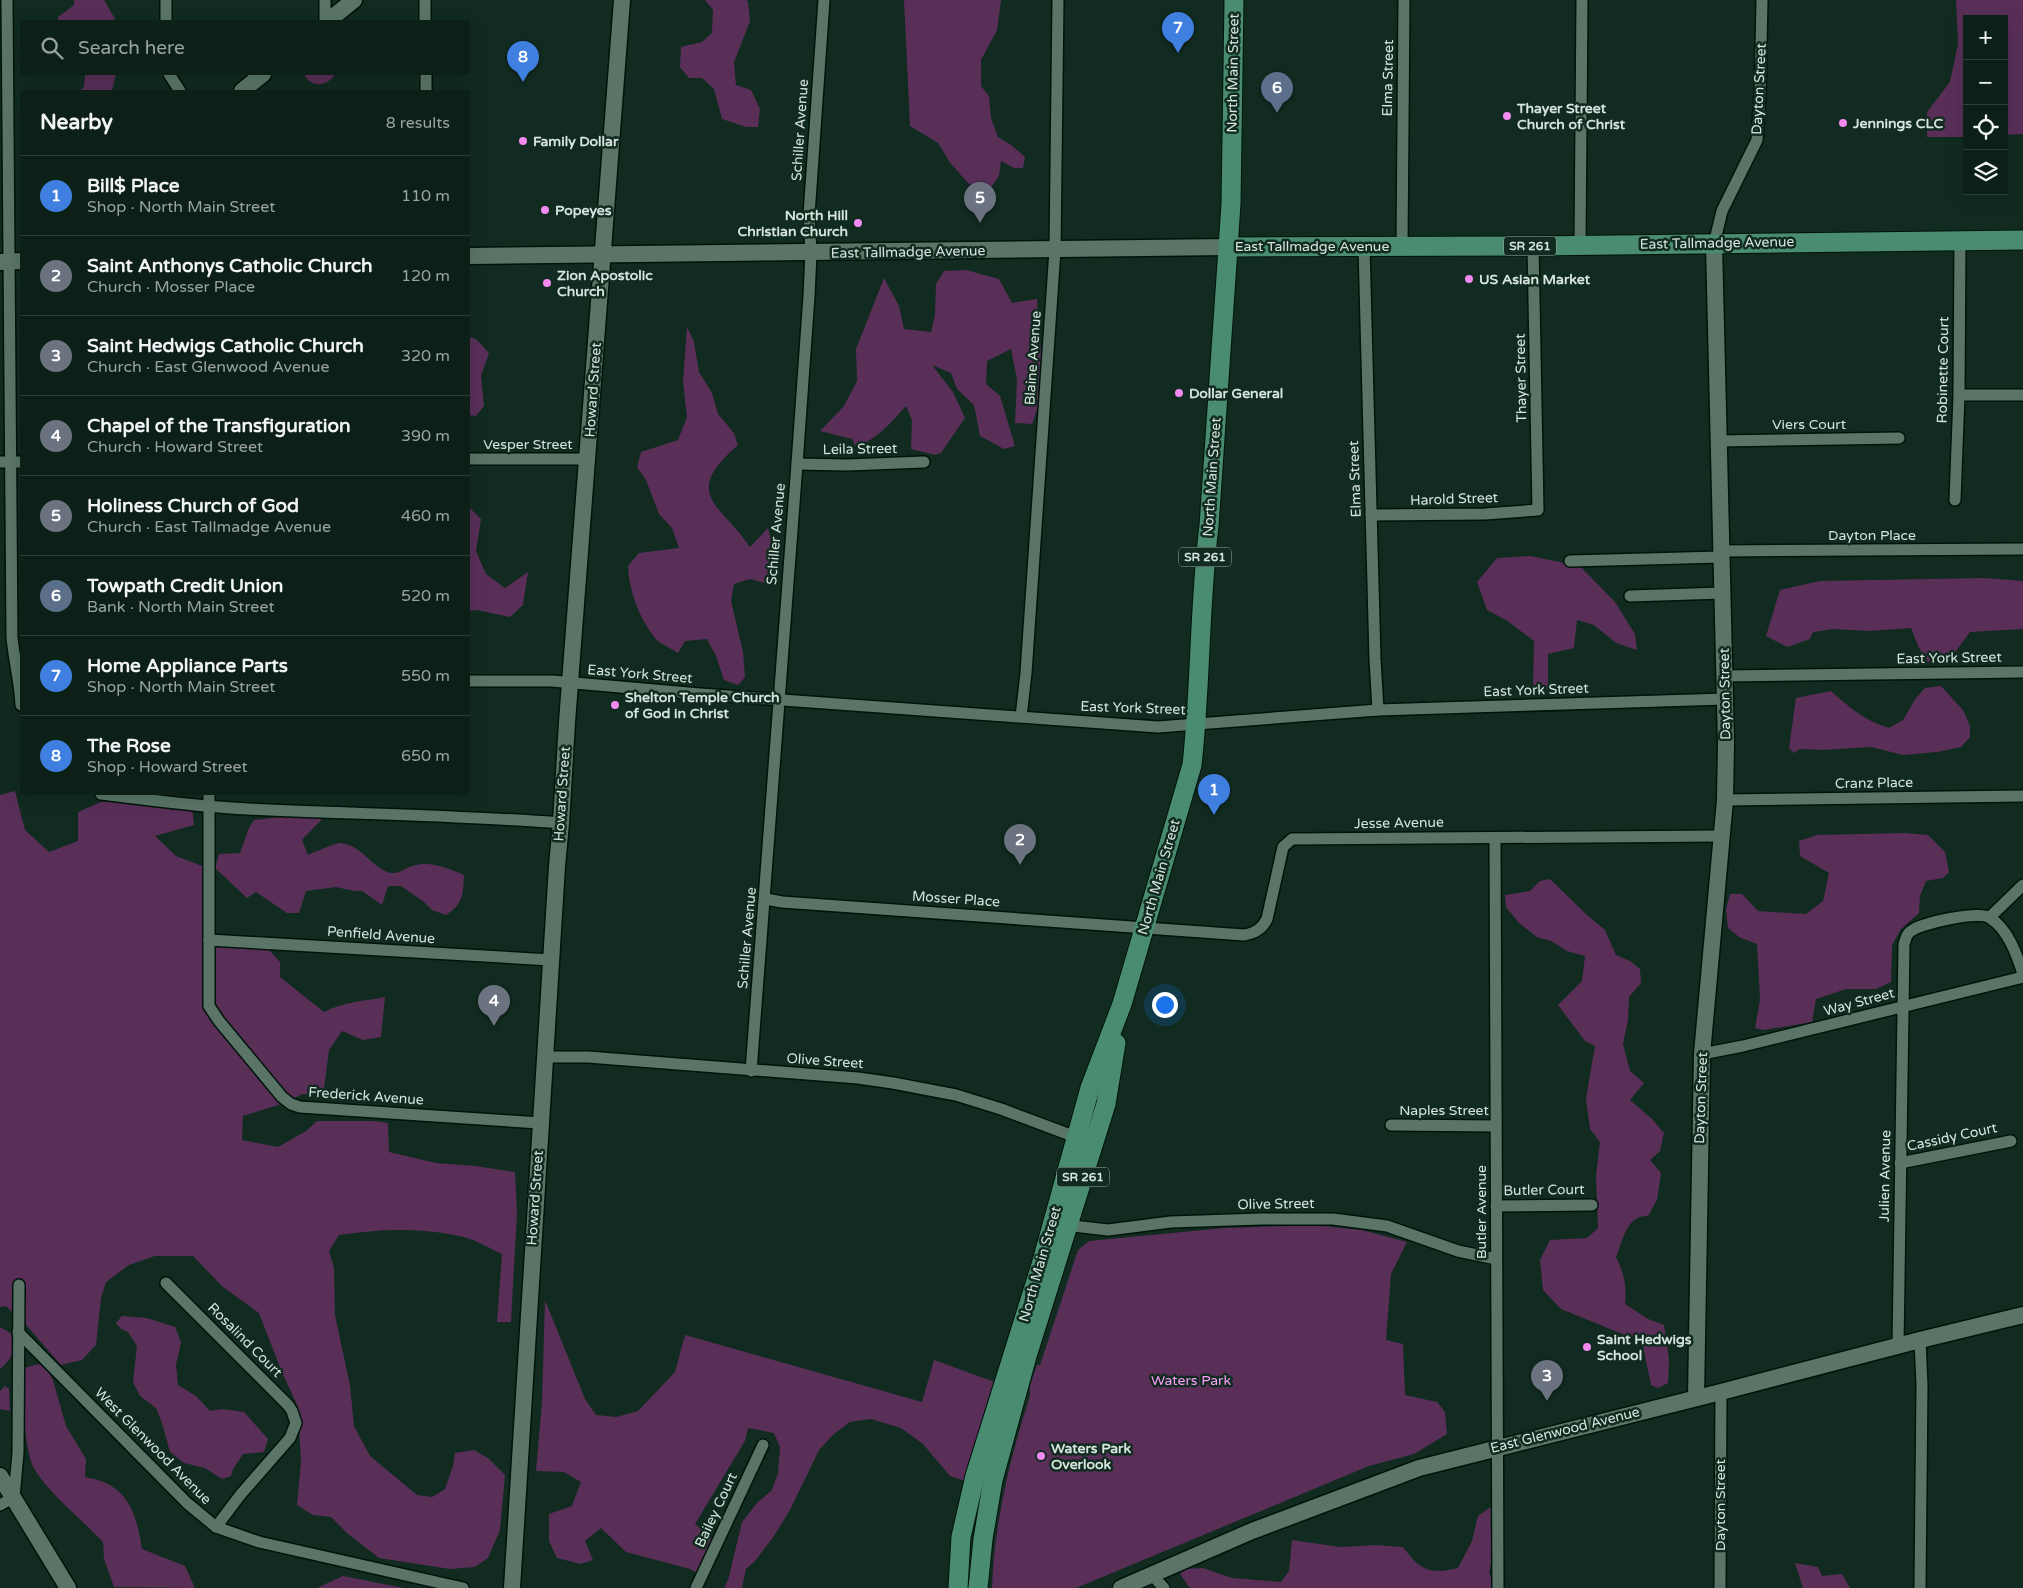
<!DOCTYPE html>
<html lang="en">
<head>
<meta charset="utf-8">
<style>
  body { margin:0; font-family:"Varela Round",sans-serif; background:#162821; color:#f1f3f6 }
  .controls { position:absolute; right:15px; top:15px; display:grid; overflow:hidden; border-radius:0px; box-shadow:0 5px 20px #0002 }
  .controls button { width:45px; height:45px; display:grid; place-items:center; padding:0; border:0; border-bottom:1px solid #2d3e37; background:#0d2018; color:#f1f3f6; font:25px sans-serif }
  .you { position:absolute; left:1164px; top:1004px; width:18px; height:18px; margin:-12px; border:4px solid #fff; border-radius:50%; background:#1a73e8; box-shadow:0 0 0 8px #1a73e833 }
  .badge { display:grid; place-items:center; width:32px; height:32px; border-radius:50%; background:#f38af1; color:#fff; font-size:16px; font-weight:700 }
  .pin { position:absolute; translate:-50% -41px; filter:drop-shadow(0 1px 2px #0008) }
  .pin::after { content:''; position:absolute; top:26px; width:18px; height:15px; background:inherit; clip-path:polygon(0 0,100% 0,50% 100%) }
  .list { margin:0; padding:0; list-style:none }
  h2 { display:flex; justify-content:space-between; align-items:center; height:65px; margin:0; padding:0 20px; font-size:21px }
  h2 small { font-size:16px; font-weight:400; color:#9aa3a2 }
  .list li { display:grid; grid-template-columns:32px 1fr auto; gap:15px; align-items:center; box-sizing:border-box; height:80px; padding:0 20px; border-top:1px solid #2d3e37 }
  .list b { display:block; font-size:19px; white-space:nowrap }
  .list p { margin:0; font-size:16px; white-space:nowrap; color:#9aa3a2 }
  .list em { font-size:16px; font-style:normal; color:#9aa3a2 }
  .icon { flex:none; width:28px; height:28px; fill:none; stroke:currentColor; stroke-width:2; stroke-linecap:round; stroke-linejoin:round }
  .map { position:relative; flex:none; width:2023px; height:1588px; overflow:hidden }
  .search { position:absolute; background:#0d2018; box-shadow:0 5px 20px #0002; left:20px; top:20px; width:450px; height:55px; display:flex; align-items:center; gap:12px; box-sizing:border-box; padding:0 18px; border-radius:0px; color:#9aa3a2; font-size:19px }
  .panel { position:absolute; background:#0d2018; box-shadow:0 5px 20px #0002; left:20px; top:90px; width:450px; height:705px; border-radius:0px }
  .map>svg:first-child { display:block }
</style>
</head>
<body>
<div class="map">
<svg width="2023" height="1588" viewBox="0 0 2023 1588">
  <rect width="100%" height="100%" fill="#112b20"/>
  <g fill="#592f58">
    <polygon points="74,0 104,0 115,19 112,21 58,21 58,17 74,5"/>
    <polygon points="705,0 746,0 748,2 750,21 734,62 736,85 751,90 760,109 758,127 746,127 722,119 714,89 702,78 689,78 680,67 681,47 702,42 712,33 713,10"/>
    <polygon points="904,0 1001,0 997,30 981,60 981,86 989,96 991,118 998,137 1011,145 1025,157 1023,168 1014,168 1001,161 999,176 990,189 979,190 968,183 951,164 938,143 910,126"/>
    <polygon points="1956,0 2023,0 2023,134 2004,135 2004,19 1967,19 1967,137 1927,137 1927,112 1950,82 1958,44"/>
    <polygon points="85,74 116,74 112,91 79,91 84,87"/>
    <path d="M304 74H335C328 87 310 88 304 74Z"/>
    <path d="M966 270 999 279 1012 303 1037 299C1039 343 1049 382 1032 424L1015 423 1017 379 1011 349 987 361 986 384 1000 396 1015 446 1004 449 980 436 974 405 957 389 951 373 932 365 953 392 965 418 941 453 935 455 911 449 912 420 906 406C891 423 877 439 856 447L852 439 820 431 844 406 857 381 856 349 884 278 899 306 904 329 931 332 935 315 936 284 944 271Z"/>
    <path d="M687 327 694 342 699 372 712 393 718 414 734 433 738 445C681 495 720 503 750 547L768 528 779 575 769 584 750 579 734 584 731 601 743 652 745 677 738 685 724 680 716 656 707 639 685 641 678 653C671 648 660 644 655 638 639 618 629 591 628 566L639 553 679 548 672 528 659 514 646 480 637 467 641 452 678 440 687 417 683 382Z"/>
    <polygon points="469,337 476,339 489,353 481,376 484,406 476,416 469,415"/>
    <polygon points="469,507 481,519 476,551 486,574 505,588 528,572 523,605 510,617 477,610 469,611"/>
    <polygon points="1530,556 1580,566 1615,602 1635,634 1637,650 1616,643 1594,625 1577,620 1574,648 1548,654 1548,689 1533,690 1534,641 1506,620 1487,610 1477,582 1497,558"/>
    <polygon points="1984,578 2023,581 2023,629 1970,632 1956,651 1928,662 1919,648 1911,628 1869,631 1834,629 1813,632 1810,639 1787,647 1766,636 1780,590 1820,581"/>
    <path d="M1941 686 1963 710 1970 726V737L1961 747 1937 752 1903 755 1871 747 1822 750 1800 749 1794 753 1789 748 1796 698 1831 691C1849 707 1865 721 1889 728L1903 720 1916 698 1925 688Z"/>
    <path d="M15 791 25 830 49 852 78 841V812L101 802H128L192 808 194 825 155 836 176 856 202 866 204 911 224 946 269 950 280 962V977L324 1012C342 1002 365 1001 385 997L381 1037 363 1040 342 1031 329 1050 323 1096 303 1094 278 1105 243 1116 242 1140 278 1147 306 1131 317 1121H374L388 1123 389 1152 436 1163 475 1166 515 1172 517 1213 511 1322H497L502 1254C489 1248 476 1240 463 1237 423 1227 379 1229 339 1235L329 1251 334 1268 335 1315 350 1385 354 1426 370 1456 417 1495 432 1497 445 1489 453 1466 455 1453 474 1450 488 1458 505 1475 500 1530 488 1558 475 1567 450 1569 379 1558 347 1533 331 1517 313 1515 297 1505 301 1461 298 1407 281 1370 259 1313 223 1287 193 1256H155L129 1265 106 1282 101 1298 96 1345 82 1360 61 1365 27 1326 6 1306 0 1307V795Z"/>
    <path d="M282 817 323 818 302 840 308 855C315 852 335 843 341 843 363 845 376 874 394 873 400 873 406 868 412 866 429 860 448 868 464 875 463 895 463 904 446 915L432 910 424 902 401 886H388L382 905 362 891H354L336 887 306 891 299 913H287L256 892 247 898 215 868 219 854 240 853 249 828 254 820Z"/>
    <polygon points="1905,833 1928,835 1945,852 1949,872 1943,878 1926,881 1920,896 1919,913 1901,929 1892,945 1891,982 1876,989 1846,989 1816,999 1812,1022 1764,1030 1755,1028 1760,1000 1757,944 1739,937 1728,928 1726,909 1730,894 1742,894 1758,911 1806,914 1823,901 1829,873 1800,856 1799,841 1817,835"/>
    <path d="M1550 879 1586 914 1605 930 1616 955 1630 961 1640 969 1641 983 1629 997 1628 1020 1623 1044 1630 1071 1644 1083 1630 1100 1652 1119 1664 1133 1660 1151 1650 1160 1661 1173 1657 1200 1648 1216C1626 1215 1623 1241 1616 1257 1624 1273 1627 1286 1625 1304L1648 1319 1664 1325 1669 1359 1668 1383 1658 1388 1651 1385 1642 1342 1561 1309 1543 1290 1540 1260 1550 1240 1587 1238 1598 1228 1596 1176 1600 1142 1590 1129 1586 1098 1595 1046 1585 1041 1558 1005 1582 981 1585 956 1567 951 1551 941 1537 937 1519 923 1506 907 1505 895 1530 891 1540 881Z"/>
    <path d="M1313 1225 1362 1230 1407 1242 1391 1274 1386 1340 1403 1344 1405 1395 1437 1402 1445 1412 1447 1434 1414 1454 1369 1466 1076 1588H992C994 1524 1010 1457 1030 1396V1386L1037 1365H1040L1078 1250 1089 1241 1224 1228Z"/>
    <polygon points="545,1300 585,1399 596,1415 616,1417 638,1411 675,1372 685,1335 922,1402 934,1360 1003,1385 974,1484 950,1476 923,1444 901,1428 871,1419 850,1422 834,1434 819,1450 790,1510 774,1536 755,1561 746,1569 742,1588 724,1588 728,1580 742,1522 757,1503 772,1490 778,1473 780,1447 774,1433 748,1428 745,1441 695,1524 714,1540 699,1574 690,1569 626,1552 601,1528 585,1541 593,1560 581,1564 557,1558 549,1541 549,1514 572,1506 581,1482 564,1472 536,1471 542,1402"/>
    <polygon points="122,1316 147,1318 175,1327 181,1342 176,1365 178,1385 196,1396 210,1411 222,1409 244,1412 268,1439 264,1452 243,1454 233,1469 231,1476 222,1479 205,1468 184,1463 170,1452 162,1423 156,1408 140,1396 133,1382 137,1346 128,1332 121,1329 116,1323"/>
    <path d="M0 1327 12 1334C14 1352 14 1357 0 1369Z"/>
    <path d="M38 1364 45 1365 53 1380 66 1426 86 1459 85 1477C127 1484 136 1510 142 1549L185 1566 195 1588 114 1587 104 1559 103 1542C81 1518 53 1498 35 1470 23 1450 23 1392 24 1368Z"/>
    <polygon points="5,1386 9,1389 10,1411 0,1409 0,1391"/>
    <path d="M1495 1504 1494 1552 1489 1572 1495 1588H1192L1189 1587 1180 1574 1185 1569 1203 1568 1232 1578 1281 1582 1289 1571 1292 1540 1340 1547 1376 1545 1403 1547C1420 1570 1429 1575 1458 1568L1472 1541 1478 1516Z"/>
    <polygon points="1795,1563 1818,1567 1822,1576 1842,1574 1850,1588 1803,1588"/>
    <polygon points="343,1576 404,1588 317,1588"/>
  </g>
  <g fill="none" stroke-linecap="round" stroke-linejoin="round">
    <defs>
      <g id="street">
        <path d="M7 0 12 637C14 660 20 682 21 705"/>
        <polyline points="166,0 166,21"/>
        <polyline points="325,0 325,21"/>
        <polyline points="425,0 425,21"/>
        <polyline points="169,74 180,91"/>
        <polyline points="426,74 426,91"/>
        <polyline points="1714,244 1722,211 1757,140 1760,95 1762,0"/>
        <polyline points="1580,245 1582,0"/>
        <polyline points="1402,246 1404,0"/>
        <polyline points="1364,247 1375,659 1378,710"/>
        <polyline points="1959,395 2023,395"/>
        <polyline points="1719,441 1899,438"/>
        <polyline points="469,459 588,459"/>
        <polyline points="0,462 21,462"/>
        <polyline points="797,464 847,465 924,462"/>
        <polyline points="1955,500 1959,395 1960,241"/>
        <polyline points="1371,515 1485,514 1538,510 1533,246"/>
        <polyline points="1721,551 2023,549"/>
        <polyline points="1570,561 1721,557"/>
        <polyline points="1630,596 1722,593"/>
        <polyline points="1726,676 2023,672"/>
        <polyline points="469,681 552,681 700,694 1158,727 1378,710 1725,699"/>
        <polyline points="1021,717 1026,673 1055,250 1058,0"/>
        <path d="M101 794C150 800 199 807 248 809 353 814 457 815 561 823"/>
        <polyline points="209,794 209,1006 219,1021 282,1097 291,1104 300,1107 540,1123"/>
        <polyline points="1725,800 2023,796"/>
        <polyline points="1495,838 1498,1588"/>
        <path d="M766 899 782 902 1244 935C1255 933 1262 929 1267 919L1283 847 1292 839 1721 836"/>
        <polyline points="1990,917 2023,885"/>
        <polyline points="209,940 551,960"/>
        <polyline points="1702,1054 1743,1046 2023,977"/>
        <polyline points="546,1057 588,1057 858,1078 893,1083 956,1095 1001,1109 1081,1139"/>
        <polyline points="751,1071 797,464 809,296 811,253 809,215 824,0"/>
        <polyline points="1391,1125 1496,1126"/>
        <polyline points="1900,1163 2011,1141"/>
        <polyline points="1496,1206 1592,1205"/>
        <polyline points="1064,1225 1108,1230 1171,1222 1261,1219 1333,1219 1387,1226 1458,1251 1496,1259"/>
        <polyline points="166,1283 288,1405 292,1411 296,1423 290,1438 241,1494 216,1527"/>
        <polyline points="18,1332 187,1503 216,1527 259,1542 463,1588"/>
        <path d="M1898 1346 1904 944C1906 939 1906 934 1911 931 1922 923 1980 910 1990 918 2008 929 2017 955 2023 974"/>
        <polyline points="0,1505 14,1497 18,1453 19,1285"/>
        <polyline points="1153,1576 1164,1588"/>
        <polyline points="696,1588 763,1445"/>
        <polyline points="1720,1588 1721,1392"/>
        <polyline points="1920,1588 1922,1385 1920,1340"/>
      </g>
      <g id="secondary">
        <polyline points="328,21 354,0"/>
        <polyline points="242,91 263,74"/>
        <polyline points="469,256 1229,247"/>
        <polyline points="0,262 21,261"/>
        <polyline points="1696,1397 1702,1054 1725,800 1726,744 1714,244"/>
        <polyline points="0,1476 68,1588"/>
        <polyline points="512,1588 557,866 561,823 567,722 622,0"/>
        <polyline points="1121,1588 1252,1531 1419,1468 1721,1392 1920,1340 2023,1315"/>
      </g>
      <g id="primary">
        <polyline points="1229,247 1533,246 2023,240"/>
        <path d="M958 1588 961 1537 975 1476 1041 1265 1090 1088 1122 1004 1192 765C1201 685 1199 605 1209 526L1231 204 1234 0"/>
        <polyline points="978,1588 983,1539 993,1480 1027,1356 1106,1104 1116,1043"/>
      </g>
    </defs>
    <use href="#street" stroke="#00130a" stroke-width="14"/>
    <use href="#secondary" stroke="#00130a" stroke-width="19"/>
    <use href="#primary" stroke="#00130a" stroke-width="21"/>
    <use href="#street" stroke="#5a7568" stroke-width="11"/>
    <use href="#secondary" stroke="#5a7568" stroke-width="16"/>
    <use href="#primary" stroke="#498c72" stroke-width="19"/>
  </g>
  <g fill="#f38af1" stroke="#112b20" stroke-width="2">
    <circle cx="1507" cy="116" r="5"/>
    <circle cx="1843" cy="123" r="5"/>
    <circle cx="523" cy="141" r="5"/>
    <circle cx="545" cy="210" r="5"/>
    <circle cx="858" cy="223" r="5"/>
    <circle cx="1469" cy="279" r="5"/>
    <circle cx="547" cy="283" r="5"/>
    <circle cx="1179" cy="393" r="5"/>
    <circle cx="615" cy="705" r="5"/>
    <circle cx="1587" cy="1347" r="5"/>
    <circle cx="1041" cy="1456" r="5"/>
  </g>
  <g text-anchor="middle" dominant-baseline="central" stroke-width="5" stroke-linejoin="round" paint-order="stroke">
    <g fill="#112b20" stroke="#9aaca4" stroke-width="1">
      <rect x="1504" y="236.5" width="52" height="19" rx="4"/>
      <rect x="1179" y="547.5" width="52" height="19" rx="4"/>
      <rect x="1057" y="1167.5" width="52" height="19" rx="4"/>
    </g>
    <g font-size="12" font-weight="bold" fill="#d5e4dd">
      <text x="1530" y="246">SR 261</text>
      <text x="1205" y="557">SR 261</text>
      <text x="1083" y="1177">SR 261</text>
    </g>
    <g font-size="14" fill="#d5e4dd" stroke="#112b20">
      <text transform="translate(1233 73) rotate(-89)">North Main Street</text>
      <text transform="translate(1388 78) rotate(-89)">Elma Street</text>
      <text transform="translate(1759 89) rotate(-87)">Dayton Street</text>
      <text transform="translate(800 130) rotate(-86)">Schiller Avenue</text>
      <text transform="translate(1717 243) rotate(-1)">East Tallmadge Avenue</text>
      <text x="1312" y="246">East Tallmadge Avenue</text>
      <text transform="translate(908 252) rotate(-1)">East Tallmadge Avenue</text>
      <text transform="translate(1033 358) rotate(-86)">Blaine Avenue</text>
      <text transform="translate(1943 370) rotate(-89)">Robinette Court</text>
      <text transform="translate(1521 378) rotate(-91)">Thayer Street</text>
      <text transform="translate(593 390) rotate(-86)">Howard Street</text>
      <text x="1809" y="424">Viers Court</text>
      <text x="528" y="444">Vesper Street</text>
      <text transform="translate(860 449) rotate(-1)">Leila Street</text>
      <text transform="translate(1212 477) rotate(-86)">North Main Street</text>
      <text transform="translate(1355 479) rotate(-92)">Elma Street</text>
      <text transform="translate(1454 499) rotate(-2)">Harold Street</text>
      <text transform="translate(776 534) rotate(-85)">Schiller Avenue</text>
      <text x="1872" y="535">Dayton Place</text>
      <text transform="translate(1949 658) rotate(-1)">East York Street</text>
      <text transform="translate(640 674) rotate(5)">East York Street</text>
      <text transform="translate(1536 690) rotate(-2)">East York Street</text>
      <text transform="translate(1725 694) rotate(-91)">Dayton Street</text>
      <text transform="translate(1133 708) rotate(2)">East York Street</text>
      <text transform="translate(1874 783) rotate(-1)">Cranz Place</text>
      <text transform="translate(562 794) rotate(-86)">Howard Street</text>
      <text transform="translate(1399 823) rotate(-1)">Jesse Avenue</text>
      <text transform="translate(1159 877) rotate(-74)">North Main Street</text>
      <text transform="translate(956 899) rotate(4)">Mosser Place</text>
      <text transform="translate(381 935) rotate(4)">Penfield Avenue</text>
      <text transform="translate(747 938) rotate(-85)">Schiller Avenue</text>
      <text transform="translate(1859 1002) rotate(-15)">Way Street</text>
      <text transform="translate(825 1061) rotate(4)">Olive Street</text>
      <text transform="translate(366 1096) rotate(4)">Frederick Avenue</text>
      <text transform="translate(1701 1098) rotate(-88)">Dayton Street</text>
      <text x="1444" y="1110">Naples Street</text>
      <text transform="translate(1952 1137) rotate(-12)">Cassidy Court</text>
      <text transform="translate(1885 1176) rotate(-89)">Julien Avenue</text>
      <text transform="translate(1544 1190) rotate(-1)">Butler Court</text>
      <text transform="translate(535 1198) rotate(-86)">Howard Street</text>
      <text transform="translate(1276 1204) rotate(-1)">Olive Street</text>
      <text transform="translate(1481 1212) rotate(-90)">Butler Avenue</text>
      <text transform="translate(1040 1264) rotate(-74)">North Main Street</text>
      <text transform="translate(245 1340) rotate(45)">Rosalind Court</text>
      <text transform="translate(1565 1430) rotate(-14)">East Glenwood Avenue</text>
      <text transform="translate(153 1446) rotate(45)">West Glenwood Avenue</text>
      <text transform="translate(1720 1505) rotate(-90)">Dayton Street</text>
      <text transform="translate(716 1510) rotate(-65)">Bailey Court</text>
    </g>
    <g font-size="14" font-weight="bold" fill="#d5e4dd" stroke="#112b20" text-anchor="start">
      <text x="1517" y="108">Thayer Street<tspan x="1517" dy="16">Church of Christ</tspan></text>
      <text x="1853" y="123">Jennings CLC</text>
      <text x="533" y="141">Family Dollar</text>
      <text x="555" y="210">Popeyes</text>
      <text x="848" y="215" text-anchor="end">North Hill<tspan x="848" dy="16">Christian Church</tspan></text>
      <text x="557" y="275">Zion Apostolic<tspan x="557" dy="16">Church</tspan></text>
      <text x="1479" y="279">US Asian Market</text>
      <text x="1189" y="393">Dollar General</text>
      <text x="625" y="697">Shelton Temple Church<tspan x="625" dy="16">of God in Christ</tspan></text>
      <text x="1597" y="1339">Saint Hedwigs<tspan x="1597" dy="16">School</tspan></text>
      <text x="1051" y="1448">Waters Park<tspan x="1051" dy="16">Overlook</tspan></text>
    </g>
    <g font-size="14" fill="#fc9ef9" stroke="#112b20">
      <text x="1191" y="1380">Waters Park</text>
    </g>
  </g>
</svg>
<div class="controls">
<button>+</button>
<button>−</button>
<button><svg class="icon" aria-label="locate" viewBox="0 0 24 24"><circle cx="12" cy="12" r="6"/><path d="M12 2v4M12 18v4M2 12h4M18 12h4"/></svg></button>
<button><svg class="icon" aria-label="layers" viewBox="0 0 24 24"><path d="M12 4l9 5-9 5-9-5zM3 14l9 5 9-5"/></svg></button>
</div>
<div class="you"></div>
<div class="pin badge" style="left:1214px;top:815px;background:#3f7fe0">1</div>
<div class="pin badge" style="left:1020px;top:865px;background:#6b7280">2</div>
<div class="pin badge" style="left:1547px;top:1401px;background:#6b7280">3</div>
<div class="pin badge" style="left:494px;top:1026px;background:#6b7280">4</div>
<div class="pin badge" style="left:980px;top:223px;background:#6b7280">5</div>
<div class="pin badge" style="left:1277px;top:113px;background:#5c6f8a">6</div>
<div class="pin badge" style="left:1178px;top:53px;background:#3f7fe0">7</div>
<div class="pin badge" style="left:523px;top:82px;background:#3f7fe0">8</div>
<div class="search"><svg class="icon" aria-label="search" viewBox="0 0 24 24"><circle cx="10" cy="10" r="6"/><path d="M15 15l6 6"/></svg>Search here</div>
<section class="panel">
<h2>Nearby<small>8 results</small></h2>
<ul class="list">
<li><span class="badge" style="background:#3f7fe0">1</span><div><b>Bill$ Place</b><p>Shop · North Main Street</p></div><em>110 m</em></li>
<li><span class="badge" style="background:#6b7280">2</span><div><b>Saint Anthonys Catholic Church</b><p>Church · Mosser Place</p></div><em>120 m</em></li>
<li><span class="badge" style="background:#6b7280">3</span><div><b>Saint Hedwigs Catholic Church</b><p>Church · East Glenwood Avenue</p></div><em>320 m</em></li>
<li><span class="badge" style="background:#6b7280">4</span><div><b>Chapel of the Transfiguration</b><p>Church · Howard Street</p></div><em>390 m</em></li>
<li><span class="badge" style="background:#6b7280">5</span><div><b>Holiness Church of God</b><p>Church · East Tallmadge Avenue</p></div><em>460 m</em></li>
<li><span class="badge" style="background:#5c6f8a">6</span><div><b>Towpath Credit Union</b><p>Bank · North Main Street</p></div><em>520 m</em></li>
<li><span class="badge" style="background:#3f7fe0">7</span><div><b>Home Appliance Parts</b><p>Shop · North Main Street</p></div><em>550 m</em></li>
<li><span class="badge" style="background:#3f7fe0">8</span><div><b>The Rose</b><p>Shop · Howard Street</p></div><em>650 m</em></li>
</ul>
</section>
</div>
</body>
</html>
